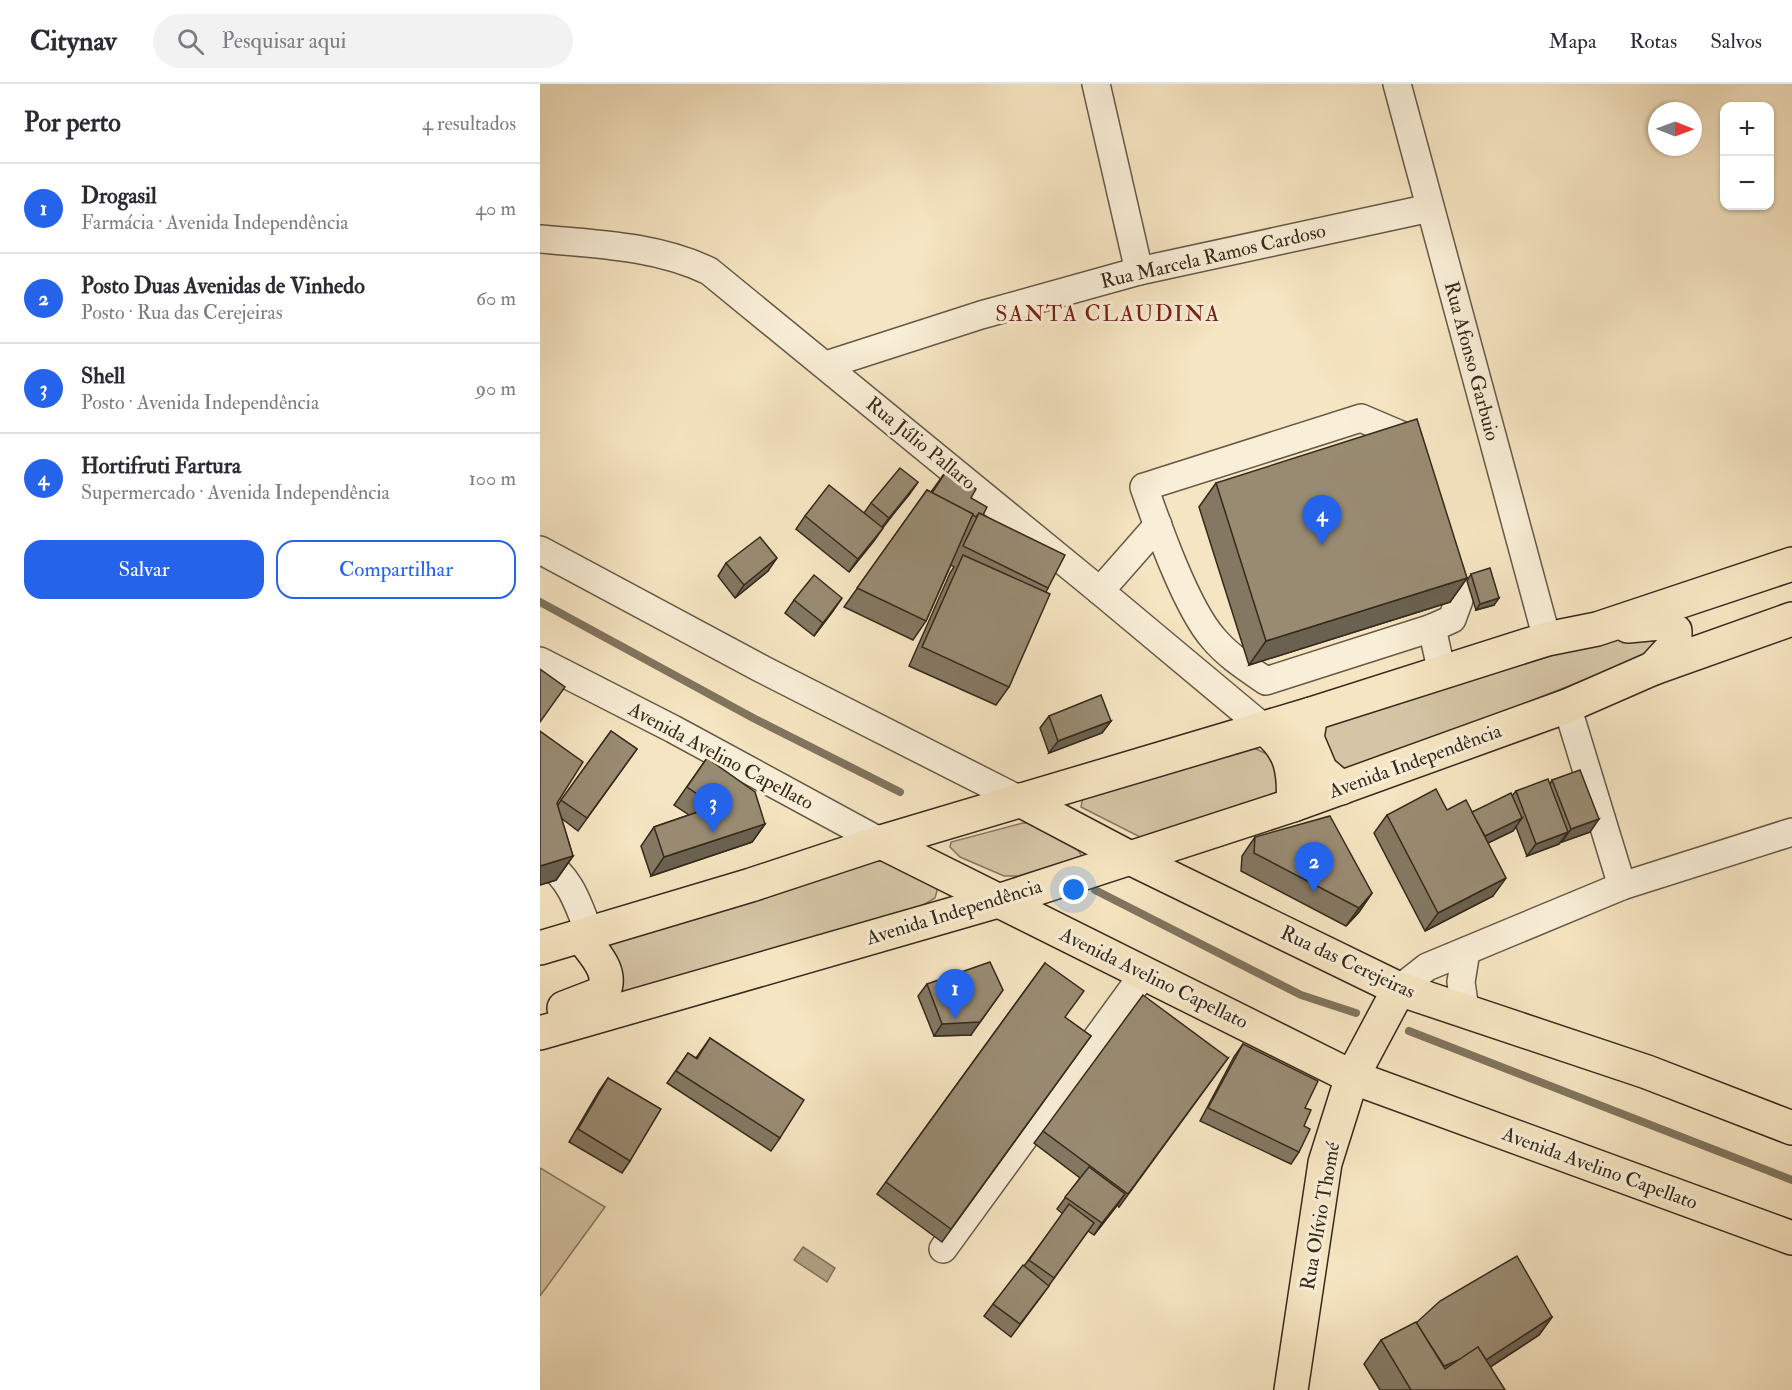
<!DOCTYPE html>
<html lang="pt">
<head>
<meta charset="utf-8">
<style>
  body { margin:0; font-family:"IM FELL Double Pica",serif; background:#f2f2f3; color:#2b2b33 }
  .controls { position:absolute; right:18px; top:18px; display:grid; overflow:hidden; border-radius:12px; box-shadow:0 2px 4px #0004 }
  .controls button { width:54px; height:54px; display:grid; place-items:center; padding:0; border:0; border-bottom:2px solid #e1e1e2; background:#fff; color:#2b2b33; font:30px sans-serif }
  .compass { position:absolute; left:1108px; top:18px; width:54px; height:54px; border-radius:50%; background:#fff; box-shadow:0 2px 4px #0004; rotate:91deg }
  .you { position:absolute; left:534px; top:806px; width:21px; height:21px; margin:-15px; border:4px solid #fff; border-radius:50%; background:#1a73e8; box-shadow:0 0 0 9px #1a73e833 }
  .badge { display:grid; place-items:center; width:39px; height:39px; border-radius:50%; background:#2563eb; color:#fff; font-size:20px; font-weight:700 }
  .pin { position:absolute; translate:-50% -50px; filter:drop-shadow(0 2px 3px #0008) }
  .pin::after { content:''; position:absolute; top:32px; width:21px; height:18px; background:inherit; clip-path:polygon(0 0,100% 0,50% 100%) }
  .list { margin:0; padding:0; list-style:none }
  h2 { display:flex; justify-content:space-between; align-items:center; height:78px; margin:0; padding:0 24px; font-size:26px }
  h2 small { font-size:20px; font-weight:400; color:#7c7c81 }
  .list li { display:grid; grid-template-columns:39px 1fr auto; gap:18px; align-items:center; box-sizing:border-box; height:90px; padding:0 24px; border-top:2px solid #e1e1e2 }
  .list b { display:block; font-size:22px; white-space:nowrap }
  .list p { margin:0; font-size:20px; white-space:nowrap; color:#7c7c81 }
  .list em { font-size:20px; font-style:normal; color:#7c7c81 }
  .actions { display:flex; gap:12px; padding:18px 24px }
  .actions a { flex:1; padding:14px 0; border:2px solid #2563eb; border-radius:18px; text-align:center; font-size:21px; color:#2563eb }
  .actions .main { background:#2563eb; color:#fff }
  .icon { flex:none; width:33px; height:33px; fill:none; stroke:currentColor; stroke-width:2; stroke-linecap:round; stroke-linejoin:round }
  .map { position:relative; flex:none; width:1252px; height:1306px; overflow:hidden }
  header { display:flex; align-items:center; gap:36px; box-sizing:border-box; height:84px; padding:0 30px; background:#fff; border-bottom:2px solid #e1e1e2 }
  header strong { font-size:28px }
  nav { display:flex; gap:33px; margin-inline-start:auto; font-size:21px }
  .search { width:420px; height:54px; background:#f2f2f3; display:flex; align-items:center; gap:15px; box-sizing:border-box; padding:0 21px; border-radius:33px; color:#7c7c81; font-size:22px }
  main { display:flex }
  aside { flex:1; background:#fff }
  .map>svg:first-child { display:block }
</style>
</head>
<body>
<header>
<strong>Citynav</strong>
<div class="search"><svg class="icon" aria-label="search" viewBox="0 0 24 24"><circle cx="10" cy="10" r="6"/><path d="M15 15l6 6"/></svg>Pesquisar aqui</div>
<nav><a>Mapa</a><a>Rotas</a><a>Salvos</a></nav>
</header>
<main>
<aside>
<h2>Por perto<small>4 resultados</small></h2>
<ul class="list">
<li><span class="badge">1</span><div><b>Drogasil</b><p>Farmácia · Avenida Independência</p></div><em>40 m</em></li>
<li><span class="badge">2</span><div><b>Posto Duas Avenidas de Vinhedo</b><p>Posto · Rua das Cerejeiras</p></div><em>60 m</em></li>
<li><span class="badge">3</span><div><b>Shell</b><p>Posto · Avenida Independência</p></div><em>90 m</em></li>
<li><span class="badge">4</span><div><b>Hortifruti Fartura</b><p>Supermercado · Avenida Independência</p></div><em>100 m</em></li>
</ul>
<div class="actions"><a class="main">Salvar</a><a>Compartilhar</a></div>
</aside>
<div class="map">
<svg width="1252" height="1306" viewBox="0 0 1252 1306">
  <rect width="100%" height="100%" fill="#f6e5c2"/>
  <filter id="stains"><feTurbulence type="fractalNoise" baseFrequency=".00333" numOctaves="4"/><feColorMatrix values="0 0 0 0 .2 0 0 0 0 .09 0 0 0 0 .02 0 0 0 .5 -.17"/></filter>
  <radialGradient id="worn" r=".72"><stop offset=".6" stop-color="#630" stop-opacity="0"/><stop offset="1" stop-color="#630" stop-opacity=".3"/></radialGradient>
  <g fill="#d5c5a6" stroke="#857861" stroke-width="1.5">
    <polygon points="1103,545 1111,547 1116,557 1113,565 1105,572 804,690 793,688 778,643 785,638"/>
    <polygon points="710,662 737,675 740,714 623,750 600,753 541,723 543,712"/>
    <polygon points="483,739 492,739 538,766 542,772 478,792 464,792 420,773 410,763 411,758"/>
    <polygon points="340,777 362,779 393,795 397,807 395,814 380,823 75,916 62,858 322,778"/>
    <polygon points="0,1084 65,1123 0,1212"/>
  </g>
  <polygon fill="#b4a58a" stroke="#81745e" stroke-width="1.5" points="263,1163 295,1184 287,1198 254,1176"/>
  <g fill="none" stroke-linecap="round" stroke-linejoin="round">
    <g stroke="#81745e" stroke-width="8">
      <polyline points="0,518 215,635 360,708"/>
      <polyline points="555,806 761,911 816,929"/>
      <polyline points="869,947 1252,1096"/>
    </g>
    <defs>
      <g id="minor">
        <polyline points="556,0 599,187"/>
        <polyline points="857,0 1007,555"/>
        <path d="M0 155C57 160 117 162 169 187L560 507 724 644"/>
        <polyline points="286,281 441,231 599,187 890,124"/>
        <path d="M821 334 861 351 872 373 919 516 912 535 892 544 726 597C707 584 688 572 673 554 646 523 618 443 604 403Z"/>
        <polyline points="0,466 222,585 480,716"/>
        <polyline points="560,507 618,441"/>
        <polyline points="892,544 902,589"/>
        <polyline points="0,577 133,645 341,758"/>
        <polyline points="1027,622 1082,802"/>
        <path d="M0 773C31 794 37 817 50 851"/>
        <polyline points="859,905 887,883 1082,802 1252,748"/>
        <polyline points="925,926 921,898 926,867"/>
        <polyline points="403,1165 605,888"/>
      </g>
      <g id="major">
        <polyline points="1088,542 1120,539 1135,547 1135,561 1114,584"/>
        <polyline points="771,630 767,654 781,687 801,704"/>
        <path d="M724 644C752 664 755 689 753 721"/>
        <polyline points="480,716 588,773 859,905 1107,988 1252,1044"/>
        <polyline points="341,758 812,993 1252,1154"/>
        <polyline points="0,864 211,801 341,758 771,630 1007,555 1057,545 1252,480"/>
        <path d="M24 924 63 909C74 888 54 870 42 853"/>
        <polyline points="0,949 458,817 753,721 1027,622 1114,584 1252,535"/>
        <polyline points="751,1306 785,1079 812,993 859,905"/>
      </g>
    </defs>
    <use href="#minor" stroke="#655946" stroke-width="30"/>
    <use href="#major" stroke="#352a1c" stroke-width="36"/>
    <use href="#minor" stroke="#f9eed7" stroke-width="27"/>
    <use href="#major" stroke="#f6e5c2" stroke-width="33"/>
  </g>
  <g fill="#847862" stroke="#352a1c" stroke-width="1.5">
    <polygon points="409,383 443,431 508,504 506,508 469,603 456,621 369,582 410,489 414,483 411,481 386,537 373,556 304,523 387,406 391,408"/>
    <polygon points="378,398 309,488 256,445 265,432 324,429 331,419"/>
    <polygon points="676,399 927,494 910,518 709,581 659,423"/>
    <polygon points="186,479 228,487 195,514 178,492"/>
    <polygon points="931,490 954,521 936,526 927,497"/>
    <polygon points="254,516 293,527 274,552 245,529"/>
    <polygon points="509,632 571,637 562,649 509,669 500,644"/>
    <polygon points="0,647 17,722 71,647 97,665 38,747 21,734 33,772 16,796 0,801"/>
    <polygon points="167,674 225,740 212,758 111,792 101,762 114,743 149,731 134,721"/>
    <polygon points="1012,696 1050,748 1022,758 1021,757 1019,760 987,772 976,743 973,747 948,759 953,812 885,847 834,749 847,731 907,726 932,728 972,712 976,707 1010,700"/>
    <polygon points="715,753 832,809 819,828 806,842 701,787 702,772"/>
    <polygon points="505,879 525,934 551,952 402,1158 337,1110"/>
    <polygon points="387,900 431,951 394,952 378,912"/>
    <polygon points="170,954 240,1054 231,1067 127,999 148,969 156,974"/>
    <polygon points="703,960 765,1024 759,1068 751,1080 660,1037 694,973"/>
    <polygon points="688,974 579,1123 577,1121 554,1151 548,1147 500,1214 471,1253 444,1232 453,1220 484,1182 523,1130 517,1125 540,1094 494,1059 503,1047"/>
    <polygon points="68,994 90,1077 82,1089 29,1058 59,1007"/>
    <polygon points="1012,1233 999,1251 950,1283 965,1306 840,1306 824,1280 841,1256 876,1239"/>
  </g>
  <g fill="#6b6150" stroke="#352a1c" stroke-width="1.5">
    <polygon points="378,398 369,411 340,446 349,434"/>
    <polygon points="343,444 334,457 309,488 318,475"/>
    <polygon points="237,474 228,487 195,514 204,501"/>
    <polygon points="927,494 910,518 709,581 726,557"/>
    <polygon points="302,514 293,527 274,552 283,539"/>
    <polygon points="959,514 954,521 936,526 940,520"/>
    <polygon points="571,637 562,649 509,669 518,657"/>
    <polygon points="982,734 973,747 933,766 942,753"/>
    <polygon points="1059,735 1050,748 1022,758 1031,745"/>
    <polygon points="225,740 212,758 111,792 124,773"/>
    <polygon points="1028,748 1019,760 987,772 996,760"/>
    <polygon points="33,772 16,796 0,801 0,782"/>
    <polygon points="966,794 953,812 885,847 898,829"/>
    <polygon points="832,809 819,828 806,842 819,824"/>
    <polygon points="463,906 431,951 394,952 402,940"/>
    <polygon points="585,1110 576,1123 554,1151 562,1139"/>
    <polygon points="1012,1233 999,1251 927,1298 940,1279"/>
    <polygon points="934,1269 921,1288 898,1284"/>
  </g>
  <g fill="#998b72" stroke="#352a1c" stroke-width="1.5">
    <polygon points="877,335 927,494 726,557 676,399"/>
    <polygon points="409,383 436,405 431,414 447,423 443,431 439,429 436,433 433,431 433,430 392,409"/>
    <polygon points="360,384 378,398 349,434 331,419"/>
    <polygon points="289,401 343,444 318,475 265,432"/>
    <polygon points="387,406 433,430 386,537 317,504"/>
    <polygon points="439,429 525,471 508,504 423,462"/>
    <polygon points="220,453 237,474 204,501 186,479"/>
    <polygon points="423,471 510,510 469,603 382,563"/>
    <polygon points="950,484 959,514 940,520 931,490"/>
    <polygon points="274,491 302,514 283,539 254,516"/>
    <polygon points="0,585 25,603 0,638"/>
    <polygon points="561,611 571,637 518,657 509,632"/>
    <polygon points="0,647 43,678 17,719 33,772 0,782"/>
    <polygon points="71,647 97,665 47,734 21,716"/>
    <polygon points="167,674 215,708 225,740 124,773 114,743 175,722 147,703"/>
    <polygon points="1040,686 1059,735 1031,745 1012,696"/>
    <polygon points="1008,695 1028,748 996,760 976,707"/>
    <polygon points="896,705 907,726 926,716 966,794 898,829 847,731"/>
    <polygon points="971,709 982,734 945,752 932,728"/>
    <polygon points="790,732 832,809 819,824 714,769 715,753"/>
    <polygon points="450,878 463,906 440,938 402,940 387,900"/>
    <polygon points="505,879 544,907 525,933 551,952 411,1145 346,1098"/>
    <polygon points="603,911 688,974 588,1110 503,1047"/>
    <polygon points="170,954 264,1016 240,1054 136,987 148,969 157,975"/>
    <polygon points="703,960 778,997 765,1024 771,1026 764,1042 770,1045 759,1068 668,1024"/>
    <polygon points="68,994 121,1025 90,1077 38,1045"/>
    <polygon points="549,1083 585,1110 562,1139 525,1113"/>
    <polygon points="529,1120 554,1139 514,1194 489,1176"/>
    <polygon points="977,1172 1012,1233 946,1276 938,1263 921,1275 904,1282 876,1239 900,1217"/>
    <polygon points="483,1181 509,1202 480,1240 453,1220"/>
    <polygon points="876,1238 905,1285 938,1263 965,1306 871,1306 841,1256"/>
  </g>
  <g text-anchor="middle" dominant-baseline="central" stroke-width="6" stroke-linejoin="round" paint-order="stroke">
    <g font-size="20" fill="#352a1c" stroke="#f9eed7">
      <text transform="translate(673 172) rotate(-13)">Rua Marcela Ramos Cardoso</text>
      <text transform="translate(932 277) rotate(75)">Rua Afonso Garbuio</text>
      <text transform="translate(381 359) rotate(39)">Rua Júlio Pallaro</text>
      <text transform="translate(181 672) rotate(28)">Avenida Avelino Capellato</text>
      <text transform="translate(875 677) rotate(-20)">Avenida Independência</text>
      <text transform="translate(414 828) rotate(-17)">Avenida Independência</text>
      <text transform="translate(808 878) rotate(25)">Rua das Cerejeiras</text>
      <text transform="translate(614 894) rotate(26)">Avenida Avelino Capellato</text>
      <text transform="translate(1060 1084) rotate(20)">Avenida Avelino Capellato</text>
      <text transform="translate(780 1132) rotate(-80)">Rua Olívio Thomé</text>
    </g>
    <g font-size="22" letter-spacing="1.5" fill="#7a1f14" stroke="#f9eed7">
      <text x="568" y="230">SANTA CLAUDINA</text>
    </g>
  </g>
  <rect width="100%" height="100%" filter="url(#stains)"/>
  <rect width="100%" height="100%" fill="url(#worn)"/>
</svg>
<div class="controls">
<button>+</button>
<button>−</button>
</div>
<svg class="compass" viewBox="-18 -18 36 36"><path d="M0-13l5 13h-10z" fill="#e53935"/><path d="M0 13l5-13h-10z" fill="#7c7c81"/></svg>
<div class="you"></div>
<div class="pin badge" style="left:415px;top:935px">1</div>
<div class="pin badge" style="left:774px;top:808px">2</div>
<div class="pin badge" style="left:173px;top:749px">3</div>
<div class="pin badge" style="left:782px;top:461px">4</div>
</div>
</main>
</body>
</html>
